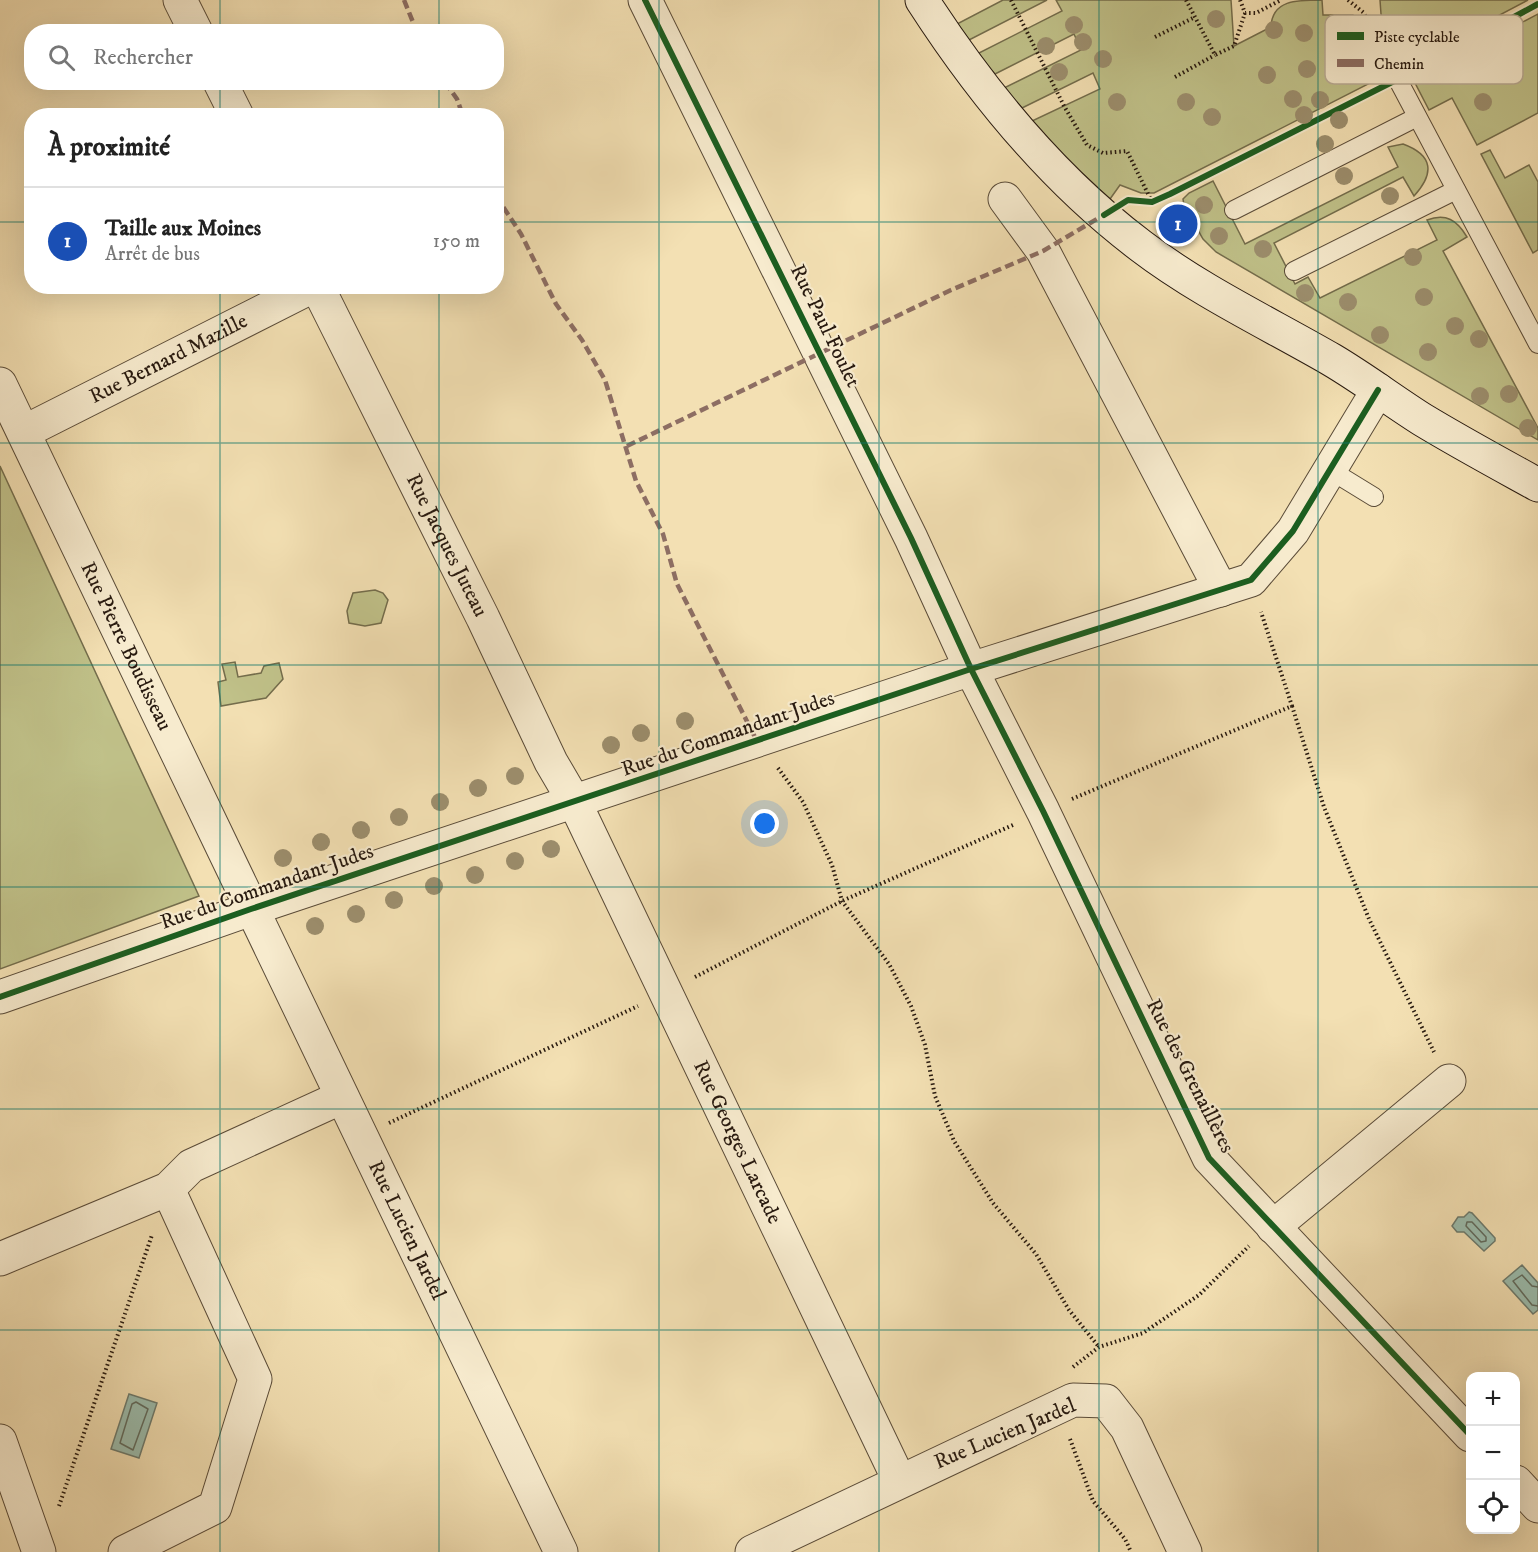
<!DOCTYPE html>
<html lang="fr">
<head>
<meta charset="utf-8">
<style>
  body { margin:0; font-family:"IM FELL DW Pica",serif; background:#f6f6f6; color:#222 }
  .controls { position:absolute; right:18px; bottom:18px; display:grid; overflow:hidden; border-radius:12px; box-shadow:0 6px 24px #0002 }
  .controls button { width:54px; height:54px; display:grid; place-items:center; padding:0; border:0; border-bottom:2px solid #e0e0e0; background:#fff; color:#222; font:30px sans-serif }
  .you { position:absolute; left:765px; top:824px; width:21px; height:21px; margin:-15px; border:4px solid #fff; border-radius:50%; background:#1a73e8; box-shadow:0 0 0 9px #1a73e833 }
  .badge { display:grid; place-items:center; width:39px; height:39px; border-radius:50%; background:#7c3aed; color:#fff; font-size:20px; font-weight:700 }
  .pin { position:absolute; translate:-50% -50%; border:3px solid #fff; box-shadow:0 2px 6px #0006 }
  .list { margin:0; padding:0; list-style:none }
  h2 { display:flex; justify-content:space-between; align-items:center; height:78px; margin:0; padding:0 24px; font-size:26px }
  h2 small { font-size:20px; font-weight:400; color:#767676 }
  .list li { display:grid; grid-template-columns:39px 1fr auto; gap:18px; align-items:center; box-sizing:border-box; height:108px; padding:0 24px; border-top:2px solid #e0e0e0 }
  .list b { display:block; font-size:22px; white-space:nowrap }
  .list p { margin:0; font-size:20px; white-space:nowrap; color:#767676 }
  .list em { font-size:20px; font-style:normal; color:#767676 }
  .icon { flex:none; width:33px; height:33px; fill:none; stroke:currentColor; stroke-width:2; stroke-linecap:round; stroke-linejoin:round }
  .map { position:relative; flex:none; width:1538px; height:1552px; overflow:hidden }
  .search { position:absolute; background:#fff; box-shadow:0 6px 24px #0002; left:24px; top:24px; width:480px; height:66px; display:flex; align-items:center; gap:15px; box-sizing:border-box; padding:0 21px; border-radius:24px; color:#767676; font-size:22px }
  .panel { position:absolute; background:#fff; box-shadow:0 6px 24px #0002; left:24px; top:108px; width:480px; height:186px; border-radius:24px }
  .map>svg:first-child { display:block }
</style>
</head>
<body>
<div class="map">
<svg width="1538" height="1552" viewBox="0 0 1538 1552">
  <rect width="100%" height="100%" fill="#f3e0b3"/>
  <filter id="stains"><feTurbulence type="fractalNoise" baseFrequency=".00333" numOctaves="4"/><feColorMatrix values="0 0 0 0 .2 0 0 0 0 .09 0 0 0 0 .02 0 0 0 .5 -.17"/></filter>
  <radialGradient id="worn" r=".72"><stop offset=".6" stop-color="#630" stop-opacity="0"/><stop offset="1" stop-color="#630" stop-opacity=".3"/></radialGradient>
  <g fill="#c0c189" stroke="#746d4c" stroke-width="1.5">
    <polygon points="1003,0 1047,0 969,40 957,24"/>
    <path d="M1056 0H1231L1234 46 1271 27C1272 0 1296 0 1322 0L1323 15H1353L1380 78 1154 193H1141L1120 185 1110 199 1070 162 1032 121 1100 89 1093 73 1022 108 1004 88 1081 50 1074 34 995 74 977 54 1062 11Z"/>
    <polygon points="1380,0 1528,0 1405,65 1381,14"/>
    <polygon points="1538,14 1538,113 1477,145 1452,98 1429,110 1413,79"/>
    <path d="M1403 144C1433 155 1435 173 1414 196L1403 177 1274 243 1295 284 1308 277 1320 298 1437 240 1427 220C1446 213 1457 220 1467 237L1443 251 1538 428V440L1216 252 1203 239 1184 205 1183 199 1189 193 1213 181 1245 244 1398 167 1388 147Z"/>
    <polygon points="1490,150 1505,178 1529,165 1538,182 1538,250 1533,253 1481,154"/>
    <polygon points="0,466 199,896 0,969"/>
    <polygon points="375,590 383,593 388,600 381,623 365,626 349,623 347,611 353,593"/>
    <polygon points="235,662 238,677 261,673 264,666 279,663 283,679 266,698 221,706 218,682 226,680 222,664"/>
  </g>
  <g fill="#9bbdae" stroke="#6d7b6e" stroke-width="1.5">
    <polygon points="1469,1212 1472,1213 1495,1238 1495,1241 1484,1251 1464,1232 1457,1232 1452,1226 1458,1217 1464,1217"/>
    <polygon points="1522,1265 1538,1283 1538,1310 1533,1314 1503,1281"/>
    <polygon points="129,1394 157,1403 139,1458 111,1449"/>
  </g>
  <g fill="none" stroke-linecap="round" stroke-linejoin="round">
    <g stroke="#616b5e" stroke-width="1.5">
      <polygon points="1467,1222 1472,1222 1486,1237 1486,1241 1481,1242 1466,1226"/>
      <polyline points="1538,1287 1532,1286 1522,1275 1513,1281 1532,1305 1538,1306"/>
      <polygon points="136,1402 148,1409 133,1450 120,1443 132,1404"/>
    </g>
    <defs>
      <g id="lane">
        <polyline points="1381,48 1538,344"/>
        <polyline points="1234,210 1417,117"/>
        <polyline points="1294,271 1456,190"/>
        <polyline points="1330,470 1374,497"/>
      </g>
      <g id="street">
        <polyline points="180,0 196,32"/>
        <polyline points="645,0 911,538 971,669 1043,811 1209,1158 1470,1435"/>
        <polyline points="220,82 237,116"/>
        <polyline points="1005,199 1043,251 1221,590"/>
        <path id="s1" d="M317 286 483 618 551 762 575 803 899 1480"/>
        <path id="s2" d="M0 384 561 1552"/>
        <path id="s3" d="M24 432 313 286"/>
        <polyline points="0,997 251,909 971,669 1251,580 1293,531 1378,390"/>
        <polyline points="1273,1227 1449,1081"/>
        <polyline points="0,1259 168,1189 191,1166 342,1097"/>
        <polyline points="0,1441 39,1552"/>
        <polyline points="1516,1482 1538,1506"/>
        <polyline points="125,1552 215,1507 255,1379 168,1189"/>
        <polyline points="752,1552 1073,1400 1106,1401 1127,1428 1185,1552"/>
      </g>
      <path id="secondary" d="M922 0C982 93 1052 179 1141 246 1200 291 1268 323 1332 360 1364 379 1393 401 1423 420 1461 443 1500 464 1538 485"/>
    </defs>
    <use href="#lane" stroke="#5a4b38" stroke-width="20"/>
    <use href="#street" stroke="#5a4b38" stroke-width="35"/>
    <use href="#secondary" stroke="#27190f" stroke-width="35"/>
    <g stroke="#27190f" stroke-width="4" stroke-dasharray="1.5 3" stroke-linecap="butt">
      <polyline points="1011,0 1064,106 1087,145 1103,153 1127,151 1152,202"/>
      <polyline points="1186,0 1215,55 1234,46 1245,13"/>
      <polyline points="1240,0 1245,13 1256,13 1281,0"/>
      <polyline points="1348,0 1364,13 1370,26"/>
      <polyline points="1155,37 1195,17"/>
      <polyline points="1175,77 1215,55"/>
      <polyline points="1292,706 1324,807 1369,919 1434,1052"/>
      <polyline points="778,768 803,802 832,865 842,901 889,964 911,1006 925,1045 935,1096 954,1141 993,1203 1036,1254 1069,1310 1099,1347"/>
      <polyline points="1072,799 1292,706 1261,612"/>
      <polyline points="695,977 842,901 1013,825"/>
      <polyline points="389,1123 638,1006"/>
      <polyline points="1073,1367 1099,1347 1143,1333 1199,1295 1249,1246"/>
      <polyline points="1070,1439 1093,1501 1125,1539 1131,1552"/>
      <polyline points="59,1506 152,1235"/>
    </g>
    <use href="#lane" stroke="#f7ebce" stroke-width="18"/>
    <use href="#street" stroke="#f7ebce" stroke-width="33"/>
    <use href="#secondary" stroke="#f7ebce" stroke-width="33"/>
    <g stroke="#8d6e63" stroke-width="4.5" stroke-dasharray="9 4.5" stroke-linecap="butt">
      <polyline points="404,0 417,32"/>
      <polyline points="445,82 457,99 463,116"/>
      <polyline points="496,196 521,234 556,304 582,340 605,380 636,481 663,534 677,584 757,741"/>
      <polyline points="627,446 951,290 1043,251 1107,213"/>
    </g>
    <defs>
      <g id="cycleway">
        <polyline points="645,0 911,538 971,669 1043,811 1209,1158 1470,1435"/>
        <polyline points="1104,215 1128,200 1152,202 1170,194 1410,73 1538,4"/>
        <polyline points="0,997 251,909 971,669 1251,580 1293,531 1378,390"/>
      </g>
    </defs>
    <use href="#cycleway" stroke="#f7ebce" stroke-width="10"/>
    <use href="#cycleway" stroke="#1b5e20" stroke-width="6"/>
  </g>
  <g fill="#9c8e6d">
    <circle cx="1216" cy="19" r="9"/>
    <circle cx="1074" cy="25" r="9"/>
    <circle cx="1274" cy="30" r="9"/>
    <circle cx="1304" cy="33" r="9"/>
    <circle cx="1083" cy="42" r="9"/>
    <circle cx="1046" cy="46" r="9"/>
    <circle cx="1103" cy="59" r="9"/>
    <circle cx="1307" cy="69" r="9"/>
    <circle cx="1059" cy="72" r="9"/>
    <circle cx="1267" cy="75" r="9"/>
    <circle cx="1293" cy="99" r="9"/>
    <circle cx="1320" cy="100" r="9"/>
    <circle cx="1117" cy="102" r="9"/>
    <circle cx="1186" cy="102" r="9"/>
    <circle cx="1483" cy="102" r="9"/>
    <circle cx="1304" cy="115" r="9"/>
    <circle cx="1212" cy="117" r="9"/>
    <circle cx="1339" cy="120" r="9"/>
    <circle cx="1325" cy="144" r="9"/>
    <circle cx="1344" cy="176" r="9"/>
    <circle cx="1390" cy="196" r="9"/>
    <circle cx="1204" cy="205" r="9"/>
    <circle cx="1219" cy="236" r="9"/>
    <circle cx="1263" cy="249" r="9"/>
    <circle cx="1413" cy="257" r="9"/>
    <circle cx="1305" cy="293" r="9"/>
    <circle cx="1424" cy="297" r="9"/>
    <circle cx="1348" cy="302" r="9"/>
    <circle cx="1455" cy="326" r="9"/>
    <circle cx="1380" cy="335" r="9"/>
    <circle cx="1479" cy="339" r="9"/>
    <circle cx="1428" cy="352" r="9"/>
    <circle cx="1509" cy="394" r="9"/>
    <circle cx="1480" cy="396" r="9"/>
    <circle cx="1528" cy="428" r="9"/>
    <circle cx="685" cy="721" r="9"/>
    <circle cx="641" cy="733" r="9"/>
    <circle cx="611" cy="745" r="9"/>
    <circle cx="515" cy="776" r="9"/>
    <circle cx="478" cy="788" r="9"/>
    <circle cx="440" cy="802" r="9"/>
    <circle cx="399" cy="817" r="9"/>
    <circle cx="361" cy="830" r="9"/>
    <circle cx="321" cy="842" r="9"/>
    <circle cx="551" cy="849" r="9"/>
    <circle cx="283" cy="858" r="9"/>
    <circle cx="515" cy="861" r="9"/>
    <circle cx="475" cy="875" r="9"/>
    <circle cx="434" cy="886" r="9"/>
    <circle cx="394" cy="900" r="9"/>
    <circle cx="356" cy="914" r="9"/>
    <circle cx="315" cy="926" r="9"/>
  </g>
  <path fill="none" stroke="#0f766e" stroke-width="1.5" stroke-opacity="0.55" d="M220 0V32M439 0V32M659 0V1552M879 0V1552M1099 0V1552M1318 0V1552M220 82V116M439 82V116M0 222H32M496 222H1538M220 286V1552M439 286V1552M0 443H1538M0 665H1538M0 887H1538M0 1109H1538M0 1330H1538"/>
  <g text-anchor="middle" dominant-baseline="central" stroke-width="4.5" stroke-linejoin="round" paint-order="stroke">
    <g font-size="21" fill="#27190f" stroke="#f7ebce">
      <text transform="translate(825 326) rotate(64)">Rue Paul Foulet</text>
      <text stroke="none"><textPath href="#s3" startOffset="162">Rue Bernard Mazille</textPath></text>
      <text stroke="none"><textPath href="#s1" startOffset="290">Rue Jacques Juteau</textPath></text>
      <text stroke="none"><textPath href="#s2" startOffset="291">Rue Pierre Boudisseau</textPath></text>
      <text transform="translate(728 734) rotate(-19)">Rue du Commandant Judes</text>
      <text transform="translate(267 887) rotate(-19)">Rue du Commandant Judes</text>
      <text transform="translate(1190 1076) rotate(63)">Rue des Grenaillères</text>
      <text stroke="none"><textPath href="#s1" startOffset="954">Rue Georges Larcade</textPath></text>
      <text stroke="none"><textPath href="#s2" startOffset="939">Rue Lucien Jardel</textPath></text>
      <text transform="translate(1005 1434) rotate(-23)">Rue Lucien Jardel</text>
    </g>
  </g>
  <rect x="1325" y="15" width="198" height="69" rx="9" fill="#f7ebce" stroke="#b9ac95" stroke-width="1.5"/>
  <rect x="1337" y="32" width="27" height="8" fill="#1b5e20"/>
  <rect x="1337" y="59" width="27" height="8" fill="#8d6e63"/>
  <g font-size="16" fill="#27190f">
    <text x="1374" y="42">Piste cyclable</text>
    <text x="1374" y="69">Chemin</text>
  </g>
  <rect width="100%" height="100%" filter="url(#stains)"/>
  <rect width="100%" height="100%" fill="url(#worn)"/>
</svg>
<div class="controls">
<button>+</button>
<button>−</button>
<button><svg class="icon" aria-label="locate" viewBox="0 0 24 24"><circle cx="12" cy="12" r="6"/><path d="M12 2v4M12 18v4M2 12h4M18 12h4"/></svg></button>
</div>
<div class="you"></div>
<div class="pin badge" style="left:1178px;top:224px;background:#1a4fb4">1</div>
<div class="search"><svg class="icon" aria-label="search" viewBox="0 0 24 24"><circle cx="10" cy="10" r="6"/><path d="M15 15l6 6"/></svg>Rechercher</div>
<section class="panel">
<h2>À proximité<small></small></h2>
<ul class="list">
<li><span class="badge" style="background:#1a4fb4">1</span><div><b>Taille aux Moines</b><p>Arrêt de bus</p></div><em>150 m</em></li>
</ul>
</section>
</div>
</body>
</html>
